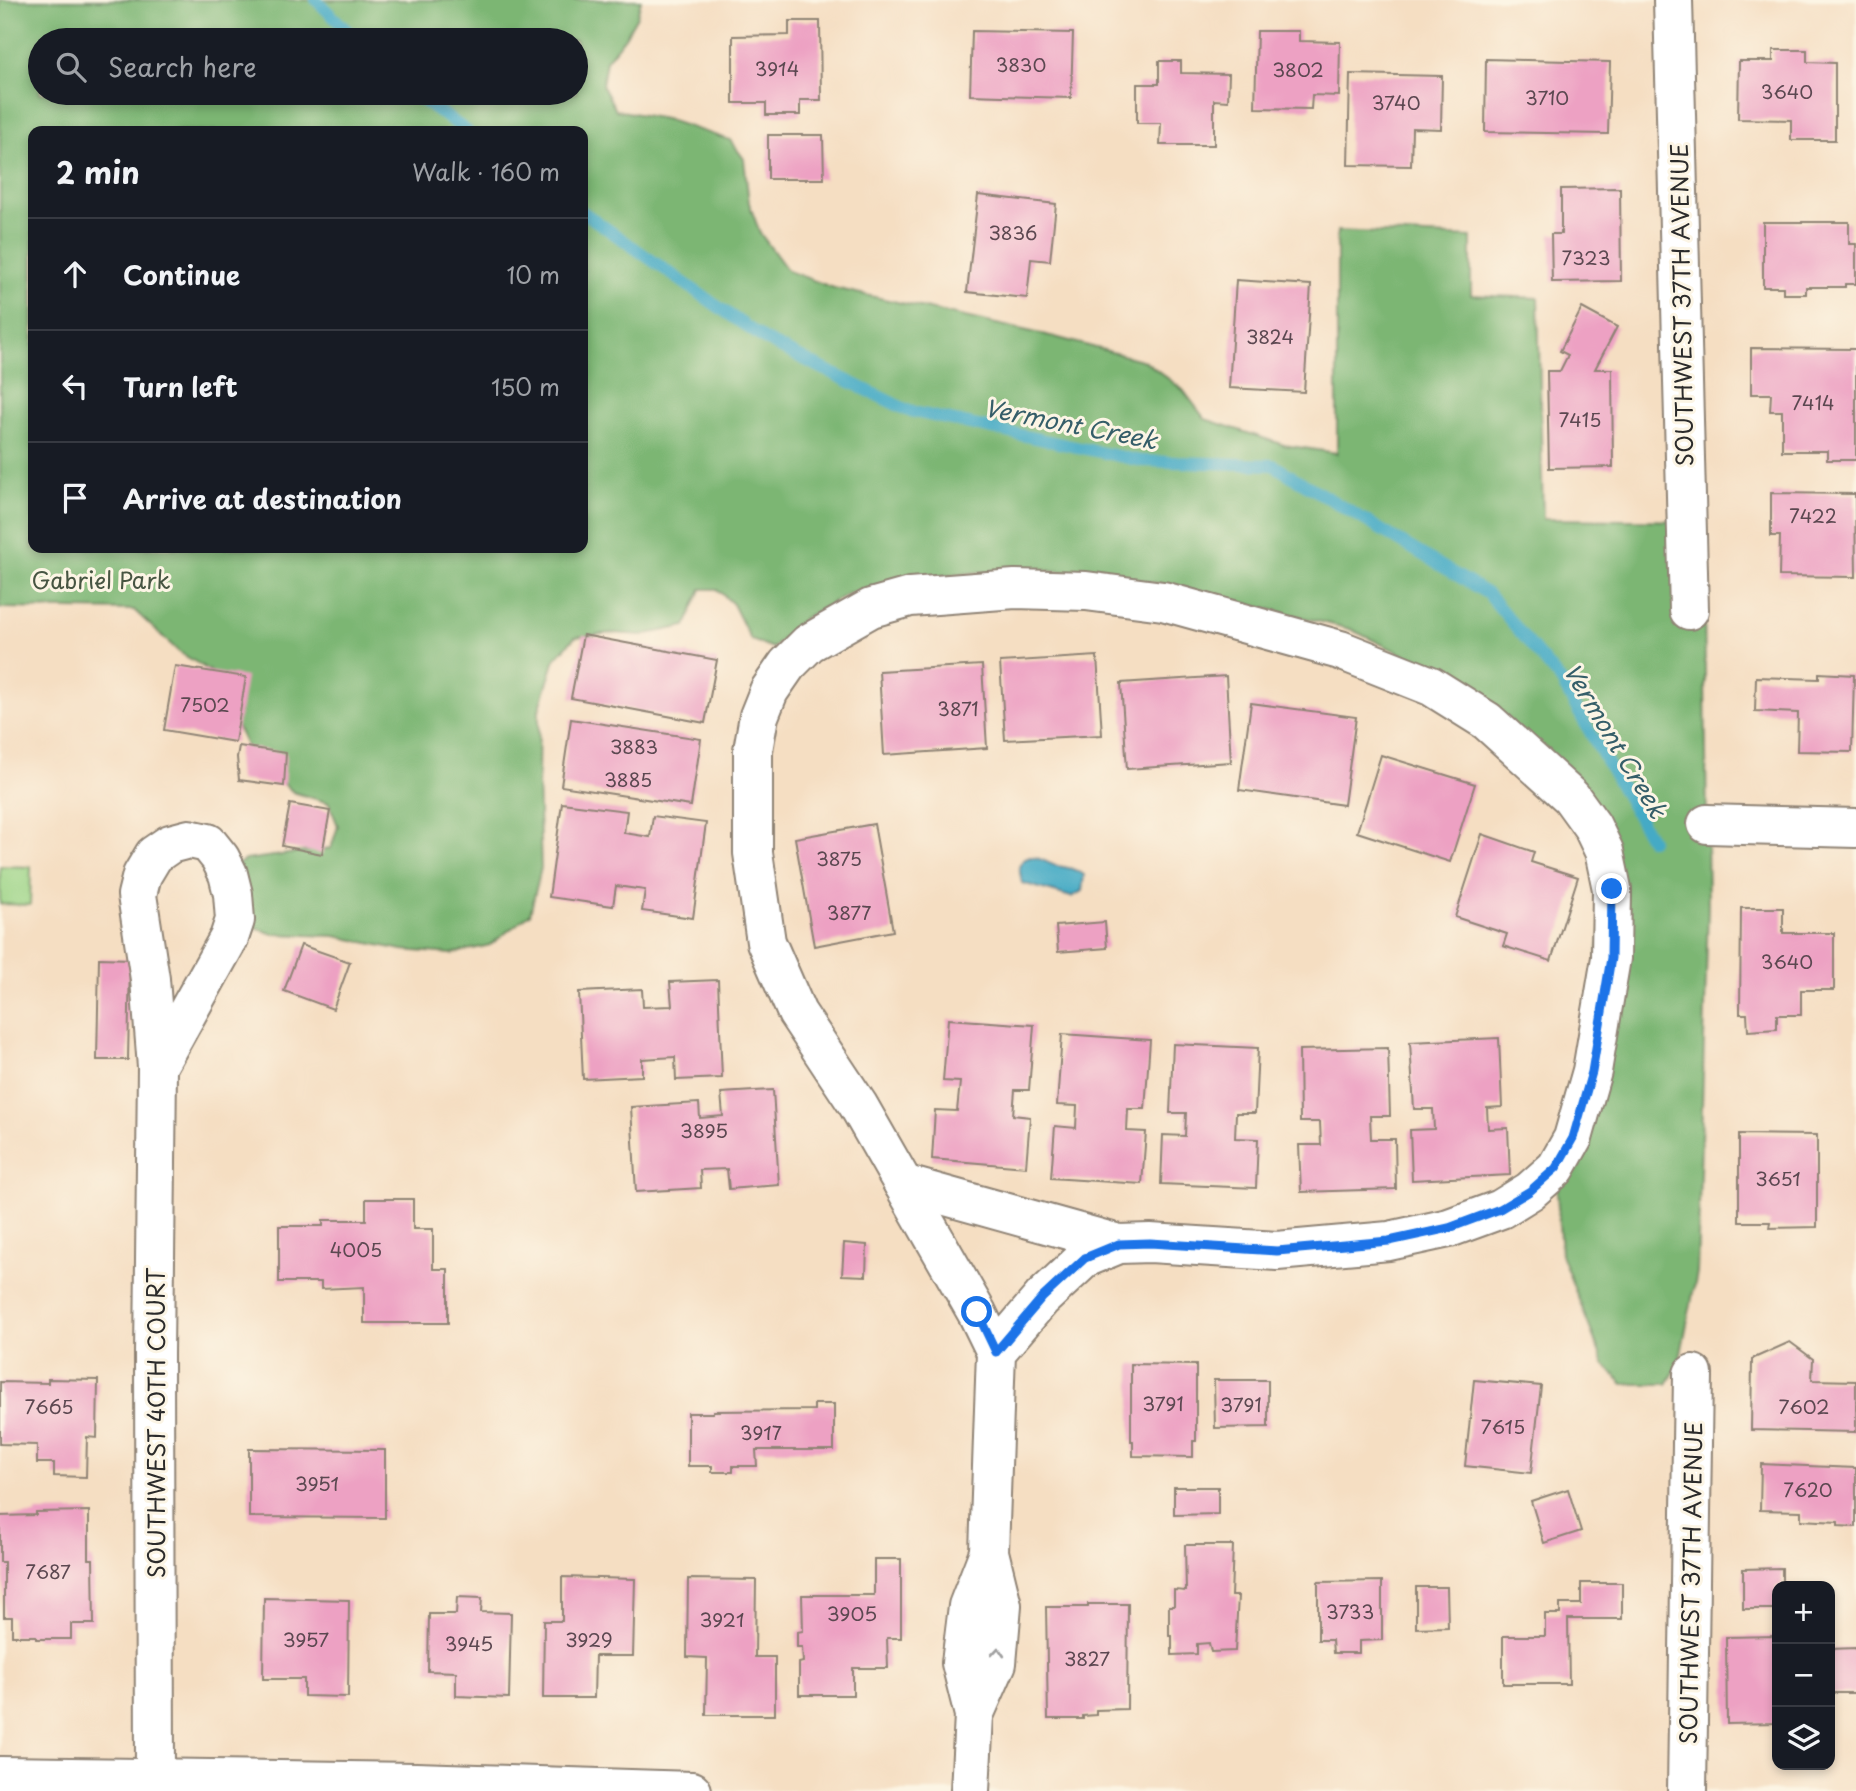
<!DOCTYPE html>
<html lang="en">
<head>
<meta charset="utf-8">
<style>
  body { margin:0; font-family:"Playpen Sans",sans-serif; background:#242831; color:#f1f3f6 }
  .controls { position:absolute; right:21px; bottom:21px; display:grid; overflow:hidden; border-radius:14px; box-shadow:0 4px 10px #0003 }
  .controls button { width:63px; height:63px; display:grid; place-items:center; padding:0; border:0; border-bottom:2px solid #363941; background:#171b24; color:#f1f3f6; font:35px sans-serif }
  .stop { position:absolute; width:21px; height:21px; margin:-16px; border:5px solid #1a73e8; border-radius:50%; background:#fff }
  .stop.end { background:#1a73e8; border-color:#fff; box-shadow:0 2px 7px #0008 }
  .list { margin:0; padding:0; list-style:none }
  h2 { display:flex; justify-content:space-between; align-items:center; height:91px; margin:0; padding:0 28px; font-size:30px }
  h2 small { font-size:23px; font-weight:400; color:#9ea1a6 }
  .list li { display:grid; grid-template-columns:46px 1fr auto; gap:21px; align-items:center; box-sizing:border-box; height:112px; padding:0 28px; border-top:2px solid #363941 }
  .list b { display:block; font-size:26px; white-space:nowrap }
  .list em { font-size:23px; font-style:normal; color:#9ea1a6 }
  .icon { flex:none; width:38px; height:38px; fill:none; stroke:currentColor; stroke-width:2; stroke-linecap:round; stroke-linejoin:round }
  .map { position:relative; flex:none; width:1856px; height:1791px; overflow:hidden }
  .search { position:absolute; background:#171b24; box-shadow:0 4px 10px #0003; left:28px; top:28px; width:560px; height:77px; display:flex; align-items:center; gap:18px; box-sizing:border-box; padding:0 24px; border-radius:38px; color:#9ea1a6; font-size:26px }
  .panel { position:absolute; background:#171b24; box-shadow:0 4px 10px #0003; left:28px; top:126px; width:560px; height:427px; border-radius:14px }
  .map>svg:first-child { display:block }
</style>
</head>
<body>
<div class="map">
<svg width="1856" height="1791" viewBox="0 0 1856 1791">
  <rect width="100%" height="100%" fill="#fcf5e5"/>
  <filter id="ink" filterUnits="userSpaceOnUse"><feTurbulence type="fractalNoise" baseFrequency=".0143" numOctaves="2"/><feDisplacementMap in="SourceGraphic" scale="14" xChannelSelector="R" yChannelSelector="G"/><feConvolveMatrix kernelMatrix="1 2 1 2 8 2 1 2 1" color-interpolation-filters="sRGB"/></filter>
  <filter id="wash" filterUnits="userSpaceOnUse"><feTurbulence type="fractalNoise" baseFrequency=".00686" numOctaves="4" result="noise"/><feDisplacementMap in="SourceGraphic" scale="28" xChannelSelector="R" yChannelSelector="G"/><feGaussianBlur stdDeviation="1.57" result="paint"/><feColorMatrix in="noise" values="0 0 0 0 0 0 0 0 0 0 0 0 0 0 0 0 0 1.4 0 .05"/><feComposite in="paint" operator="in"/></filter>
  <g filter="url(#wash)">
    <rect width="100%" height="100%" fill="#f5dec2"/>
    <polygon fill="#9bd486" stroke="#638058" stroke-width="2" points="0,866 31,867 30,905 0,904"/>
    <path fill="#7cb673" stroke="#54704f" stroke-width="2" fill-rule="evenodd" d="M0 0H641L637 16 625 37 606 61 602 85 616 110 665 119 730 140 744 159 749 203 760 233 788 271 834 288 1055 337 1145 361 1183 390 1205 419 1284 445 1337 453V231L1471 237V295L1538 298 1543 519 1703 521 1708 908 1697 1273 1679 1364 1667 1384H1623L1604 1364 1561 1254 1557 1192 1616 843 1423 664 1350 629 1183 588 1103 573 1052 571 979 572 901 581 850 593 804 618 773 648 751 640 733 604 717 589H701L686 626 642 635 612 633 575 637 555 659 539 710 538 780 541 868 530 914 490 945 451 954 402 950 335 936 273 934 230 919 217 876 245 860 331 848 338 826 329 803 293 792 247 748 229 710 228 682 179 652 134 610 0 608ZM40 40H576V93H40ZM33 131H583V548H33Z"/>
    <path fill="#45aac5" stroke="#386a78" stroke-width="2" d="M1030 857C1041 857 1047 864 1057 866 1068 868 1074 868 1084 875L1082 891 1071 897 1022 883 1019 867 1023 860Z"/>
    <g fill="none" stroke-linecap="round" stroke-linejoin="round">
      <g stroke="#45aac5" stroke-width="12">
        <polyline points="316,0 357,40"/>
        <polyline points="412,93 467,131"/>
        <polyline points="583,212 767,341 909,411 1141,461 1273,465 1488,594 1561,681 1651,840"/>
      </g>
    </g>
    <g id="blocks">
      <g fill="#eda1c3">
        <polygon points="789,21 820,21 821,100 800,100 800,115 766,115 766,103 733,103 733,36 789,35"/>
        <polygon points="972,31 1073,33 1071,98 970,95"/>
        <polygon points="1257,31 1299,31 1299,41 1340,42 1339,96 1312,95 1311,109 1255,108"/>
        <polygon points="1773,50 1807,50 1807,62 1835,63 1835,140 1791,140 1791,120 1738,119 1739,61 1773,61"/>
        <polygon points="1486,59 1610,62 1608,134 1485,132"/>
        <polygon points="1159,61 1181,61 1181,73 1229,74 1228,101 1214,100 1214,145 1160,145 1161,123 1137,123 1137,84 1159,84"/>
        <polygon points="1350,74 1442,76 1441,129 1412,128 1411,166 1348,165"/>
        <polygon points="768,135 823,135 824,179 768,179"/>
        <polygon points="1620,188 1621,281 1552,282 1551,234 1561,234 1561,189"/>
        <polygon points="978,195 1056,204 1050,261 1031,259 1027,298 967,292"/>
        <polygon points="1763,222 1849,222 1849,244 1856,244 1856,284 1845,284 1845,287 1806,287 1806,294 1783,294 1783,287 1763,287"/>
        <polygon points="1236,280 1311,285 1304,392 1229,388"/>
        <polygon points="1582,308 1617,327 1595,369 1612,369 1613,467 1549,468 1547,371 1560,371 1568,355 1560,351"/>
        <polygon points="1751,348 1856,349 1856,460 1827,460 1827,451 1782,451 1782,411 1770,411 1771,394 1751,394"/>
        <polygon points="1771,493 1855,494 1856,577 1779,576 1780,536 1771,536"/>
        <polygon points="583,635 717,660 705,723 571,698"/>
        <polygon points="1097,656 1102,735 1005,740 1000,662"/>
        <polygon points="982,665 987,748 884,755 879,671"/>
        <polygon points="175,666 246,677 235,742 164,730"/>
        <polygon points="1819,673 1854,675 1852,752 1797,751 1798,713 1755,711 1756,677 1819,679"/>
        <polygon points="1226,676 1231,762 1127,769 1121,683"/>
        <polygon points="1251,703 1356,717 1344,805 1239,790"/>
        <polygon points="571,719 701,739 691,806 561,786"/>
        <polygon points="239,746 286,753 284,786 239,780 237,757"/>
        <polygon points="1381,755 1475,784 1450,862 1357,832"/>
        <polygon points="562,803 627,811 624,833 650,837 653,816 706,823 693,918 642,911 645,890 616,886 613,906 549,897"/>
        <polygon points="290,804 330,811 322,854 282,846"/>
        <polygon points="874,824 893,931 814,946 795,838"/>
        <polygon points="1482,834 1534,852 1531,862 1578,877 1551,961 1503,946 1507,934 1455,917"/>
        <polygon points="1741,908 1783,908 1783,933 1834,933 1834,990 1801,990 1801,1015 1777,1015 1777,1029 1748,1031 1747,1014 1740,1014"/>
        <polygon points="1105,922 1107,948 1058,952 1056,926"/>
        <polygon points="301,945 350,962 333,1009 284,991"/>
        <polygon points="99,958 130,959 128,1060 97,1060"/>
        <polygon points="718,980 722,1078 676,1080 675,1057 642,1059 642,1076 583,1079 579,992 642,989 643,1007 672,1006 670,982"/>
        <polygon points="948,1019 1034,1025 1029,1090 1015,1090 1013,1115 1030,1117 1026,1167 932,1159 935,1110 957,1111 960,1082 943,1081"/>
        <polygon points="1062,1034 1150,1040 1145,1109 1128,1109 1127,1131 1146,1132 1142,1184 1051,1178 1055,1126 1076,1128 1077,1106 1057,1105"/>
        <polygon points="1499,1038 1502,1107 1487,1108 1488,1129 1508,1128 1510,1175 1412,1180 1410,1130 1434,1129 1433,1109 1414,1109 1410,1042"/>
        <polygon points="1173,1044 1258,1048 1255,1113 1236,1113 1235,1138 1258,1139 1256,1188 1161,1184 1163,1135 1185,1136 1186,1113 1170,1113"/>
        <polygon points="1388,1048 1390,1116 1370,1116 1371,1139 1395,1139 1396,1189 1301,1192 1299,1145 1321,1145 1320,1122 1300,1122 1299,1050"/>
        <polygon points="773,1090 779,1185 729,1189 727,1169 700,1170 701,1188 636,1192 631,1107 699,1103 700,1118 723,1116 721,1093"/>
        <polygon points="1739,1134 1817,1135 1817,1227 1769,1228 1770,1222 1739,1222"/>
        <polygon points="366,1199 413,1199 413,1229 433,1229 433,1269 448,1269 448,1323 364,1323 364,1287 321,1289 321,1282 279,1282 279,1226 323,1226 323,1220 366,1220"/>
        <polygon points="844,1243 867,1245 866,1276 842,1275"/>
        <polygon points="1790,1342 1813,1359 1812,1380 1856,1381 1856,1432 1751,1430 1752,1359"/>
        <polygon points="1131,1364 1196,1365 1196,1441 1193,1441 1193,1457 1133,1456 1133,1441 1131,1441"/>
        <polygon points="48,1379 98,1380 97,1438 87,1437 86,1477 54,1476 54,1463 37,1463 37,1445 0,1444 0,1382 48,1383"/>
        <polygon points="1214,1380 1268,1380 1268,1427 1215,1428"/>
        <polygon points="1474,1380 1541,1386 1531,1473 1465,1466"/>
        <polygon points="814,1404 834,1404 834,1450 756,1450 757,1466 733,1466 733,1472 712,1472 712,1466 688,1466 688,1413 713,1413 713,1411 814,1410"/>
        <polygon points="249,1449 385,1450 385,1518 249,1517"/>
        <polygon points="1761,1464 1856,1468 1856,1527 1838,1526 1838,1522 1801,1520 1801,1511 1760,1510"/>
        <polygon points="1174,1487 1218,1487 1218,1514 1174,1515"/>
        <polygon points="1568,1489 1581,1531 1544,1543 1531,1501"/>
        <polygon points="89,1511 89,1559 93,1559 94,1624 71,1624 71,1639 36,1639 36,1636 12,1636 12,1617 4,1617 4,1562 0,1562 0,1516 36,1515 36,1512"/>
        <polygon points="1185,1545 1233,1545 1231,1596 1238,1596 1235,1651 1211,1652 1209,1643 1197,1644 1197,1654 1172,1655 1172,1636 1169,1636 1169,1606 1174,1606 1174,1590 1186,1591"/>
        <polygon points="874,1559 901,1559 901,1638 887,1638 888,1668 853,1668 853,1695 799,1695 799,1663 803,1662 802,1647 797,1647 797,1632 803,1631 802,1595 874,1595"/>
        <polygon points="1782,1568 1782,1586 1777,1586 1777,1609 1743,1609 1743,1569"/>
        <polygon points="562,1577 635,1579 633,1656 595,1656 594,1698 543,1698 544,1621 562,1621"/>
        <polygon points="688,1579 756,1580 755,1657 775,1657 775,1715 706,1715 707,1658 687,1657"/>
        <polygon points="1382,1581 1382,1640 1359,1641 1359,1653 1333,1653 1332,1640 1318,1640 1318,1582"/>
        <polygon points="1581,1583 1622,1583 1622,1619 1568,1619 1569,1684 1503,1684 1503,1636 1545,1636 1545,1614 1560,1614 1560,1604 1581,1604"/>
        <polygon points="1416,1587 1447,1587 1448,1627 1416,1628"/>
        <polygon points="457,1597 482,1598 481,1612 511,1613 509,1698 456,1696 456,1672 428,1671 429,1614 456,1614"/>
        <polygon points="264,1598 349,1600 348,1697 304,1696 304,1679 263,1679"/>
        <polygon points="1088,1604 1128,1604 1127,1709 1096,1710 1096,1715 1083,1716 1083,1719 1048,1719 1046,1607 1088,1607"/>
        <polygon points="1777,1636 1777,1723 1727,1724 1726,1637"/>
        <polygon points="1856,1648 1856,1693 1830,1693 1830,1649"/>
      </g>
    </g>
  </g>
  <g filter="url(#ink)">
    <use href="#blocks" fill-opacity="0" stroke="#908476" stroke-width="2"/>
    <g fill="none" stroke-linecap="round" stroke-linejoin="round">
      <defs>
        <g id="minor">
          <polyline points="1673,0 1689,610"/>
          <polyline points="1707,824 1856,828"/>
          <polyline points="903,1184 1119,1244"/>
          <polyline points="974,1715 997,1663 1002,1605 989,1552 996,1352 977,1313 858,1105 797,1013 766,942 753,853 753,750 759,716 769,691 787,665 809,643 871,608 910,597 1015,589 1086,591 1163,601 1340,650 1431,686 1487,721 1571,797 1592,826 1604,851 1612,889 1611,958 1592,1071 1573,1138 1556,1168 1530,1191 1501,1209 1449,1228 1389,1241 1277,1251 1150,1243 1119,1244 1085,1258 1042,1298 996,1352"/>
          <polyline points="0,1776 416,1782 692,1791"/>
          <polyline points="155,1778 154,1356 157,1067 150,979 137,895 142,875 154,855 170,844 189,839 208,843 220,858 228,874 233,894 235,920 229,938 157,1067"/>
          <polyline points="970,1791 974,1715 961,1663 968,1606 989,1552"/>
          <polyline points="1687,1791 1693,1374"/>
        </g>
      </defs>
      <use href="#minor" stroke="#908476" stroke-width="42"/>
      <use href="#minor" stroke="#fff" stroke-width="38"/>
    </g>
    <defs><path id="oneway-chevron" d="M-2-3.5L2.5 0L-2 3.5" fill="none" stroke-width="1.6" stroke-linecap="round" stroke-linejoin="round" transform="scale(1.75)"/></defs>
    <use stroke="#a0a0a0" href="#oneway-chevron" transform="translate(998 1652) rotate(-85)"/>
  </g>
  <g fill="none" stroke-linecap="round" stroke-linejoin="round" filter="url(#ink)">
    <polyline stroke="#1a73e8" stroke-width="9" points="977,1312 996,1352 1042,1298 1085,1258 1119,1244 1150,1243 1277,1251 1389,1241 1449,1228 1500,1209 1530,1191 1556,1168 1573,1138 1592,1072 1611,958 1612,889"/>
  </g>
  <g text-anchor="middle" dominant-baseline="central" stroke-width="6" stroke-linejoin="round" paint-order="stroke">
    <g font-size="19" fill="#5c4851">
      <text x="1021" y="64">3830</text>
      <text x="777" y="68">3914</text>
      <text x="1298" y="69">3802</text>
      <text x="1787" y="91">3640</text>
      <text x="1547" y="97">3710</text>
      <text x="1396" y="102">3740</text>
      <text x="1013" y="232">3836</text>
      <text x="1586" y="257">7323</text>
      <text x="1270" y="336">3824</text>
      <text x="1813" y="402">7414</text>
      <text x="1580" y="419">7415</text>
      <text x="1813" y="515">7422</text>
      <text x="205" y="704">7502</text>
      <text x="958" y="708">3871</text>
      <text x="634" y="746">3883</text>
      <text x="628" y="779">3885</text>
      <text x="839" y="858">3875</text>
      <text x="849" y="912">3877</text>
      <text x="1787" y="961">3640</text>
      <text x="704" y="1130">3895</text>
      <text x="1778" y="1178">3651</text>
      <text x="356" y="1249">4005</text>
      <text x="1163" y="1403">3791</text>
      <text x="1241" y="1404">3791</text>
      <text x="49" y="1406">7665</text>
      <text x="1804" y="1406">7602</text>
      <text x="1503" y="1426">7615</text>
      <text x="761" y="1432">3917</text>
      <text x="317" y="1483">3951</text>
      <text x="1808" y="1489">7620</text>
      <text x="48" y="1571">7687</text>
      <text x="1350" y="1611">3733</text>
      <text x="852" y="1613">3905</text>
      <text x="722" y="1619">3921</text>
      <text x="306" y="1639">3957</text>
      <text x="589" y="1639">3929</text>
      <text x="469" y="1643">3945</text>
      <text x="1087" y="1658">3827</text>
    </g>
    <g font-size="23" fill="#2b2b2b" stroke="#fcf5e5">
      <text transform="translate(1681 305) rotate(-91)">SOUTHWEST 37TH AVENUE</text>
      <text transform="translate(155 1423) rotate(-90)">SOUTHWEST 40TH COURT</text>
      <text transform="translate(1690 1583) rotate(-89)">SOUTHWEST 37TH AVENUE</text>
    </g>
    <g font-size="23" fill="#475542" stroke="#fcf5e5">
      <text x="101" y="579">Gabriel Park</text>
    </g>
    <g font-size="24" font-style="italic" fill="#355e69" stroke="#fcf5e5">
      <text transform="translate(1071 423) rotate(11)">Vermont Creek</text>
      <text transform="translate(1616 740) rotate(59)">Vermont Creek</text>
    </g>
  </g>
</svg>
<div class="controls">
<button>+</button>
<button>−</button>
<button><svg class="icon" aria-label="layers" viewBox="0 0 24 24"><path d="M12 4l9 5-9 5-9-5zM3 14l9 5 9-5"/></svg></button>
</div>
<div class="stop" style="left:977px;top:1312px"></div>
<div class="stop end" style="left:1612px;top:889px"></div>
<div class="search"><svg class="icon" aria-label="search" viewBox="0 0 24 24"><circle cx="10" cy="10" r="6"/><path d="M15 15l6 6"/></svg>Search here</div>
<section class="panel">
<h2>2 min<small>Walk · 160 m</small></h2>
<ul class="list">
<li><svg class="icon" aria-label="ahead" viewBox="0 0 24 24"><path d="M12 20V5M6 11l6-6 6 6"/></svg><div><b>Continue</b></div><em>10 m</em></li>
<li><svg class="icon" aria-label="left" viewBox="0 0 24 24"><path d="M17 20v-9H6M10 6l-5 5 5 5"/></svg><div><b>Turn left</b></div><em>150 m</em></li>
<li><svg class="icon" aria-label="arrive" viewBox="0 0 24 24"><path d="M6 21V4h12l-3 4 3 4H6"/></svg><div><b>Arrive at destination</b></div></li>
</ul>
</section>
</div>
</body>
</html>
